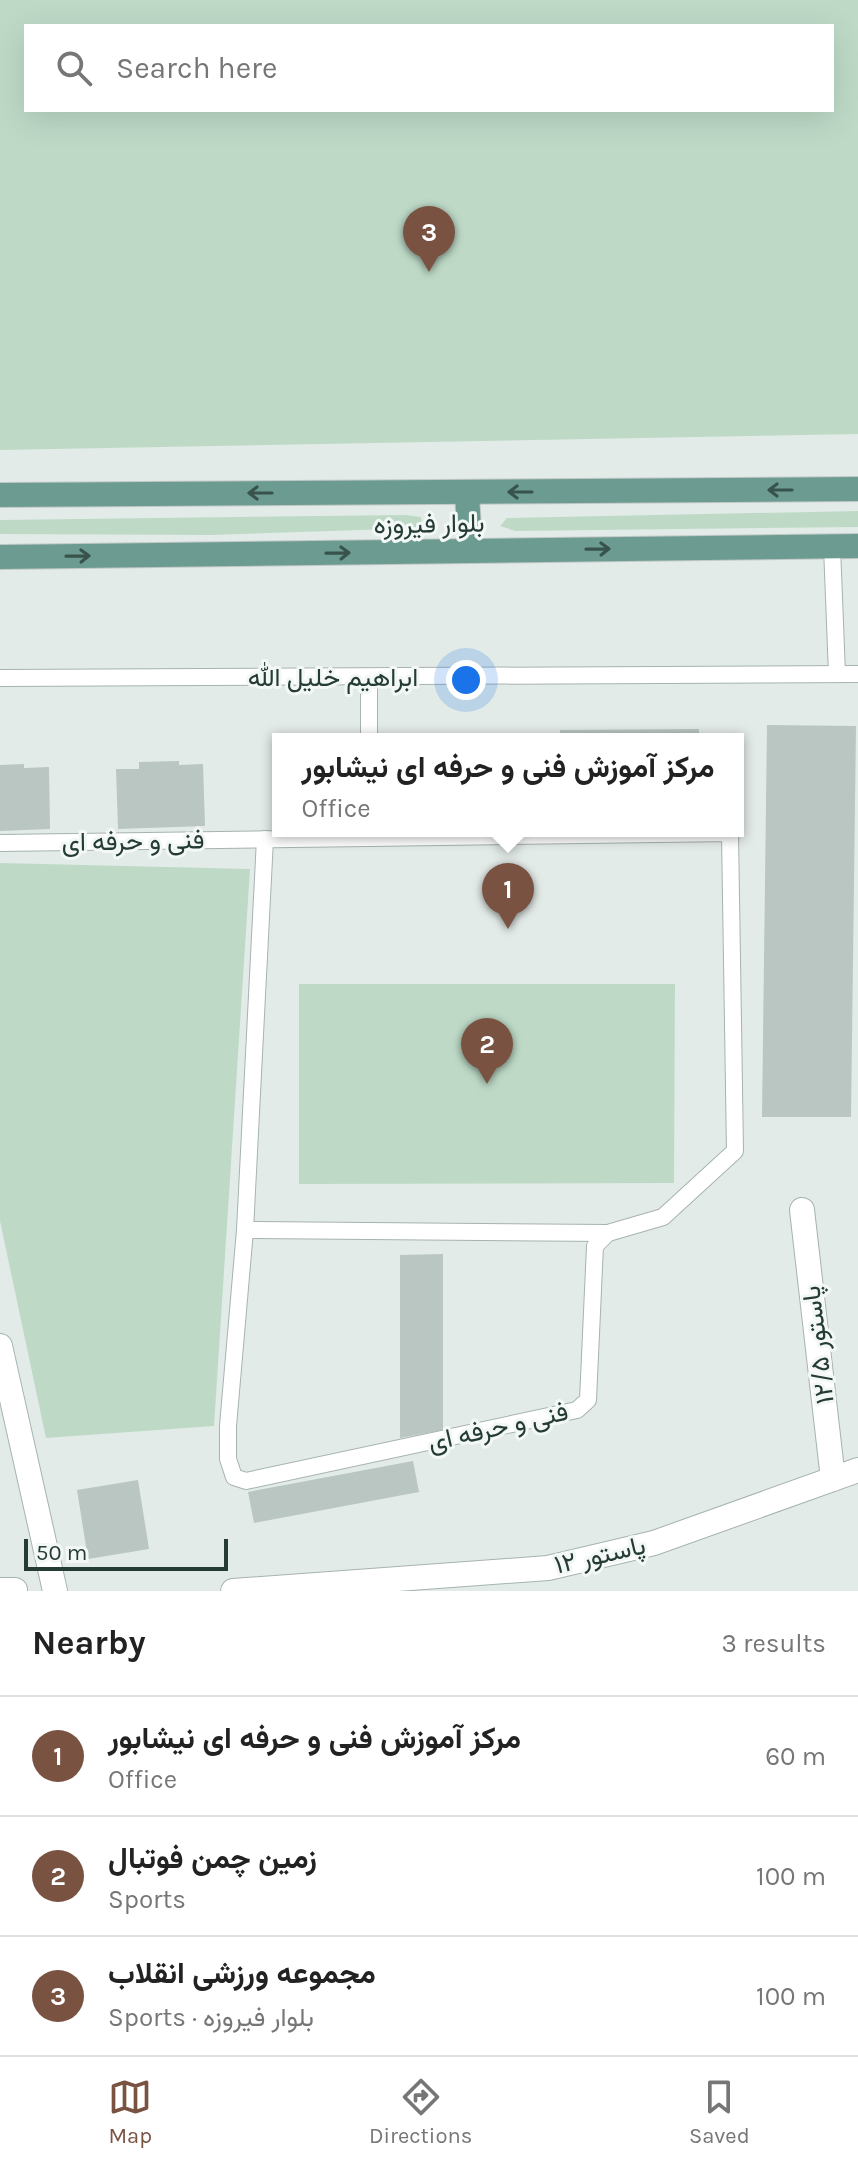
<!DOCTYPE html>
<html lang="en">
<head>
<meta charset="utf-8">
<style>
  body { margin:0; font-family:Karla,Vazirmatn,sans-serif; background:#f2f2f2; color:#222 }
  .scale { position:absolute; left:24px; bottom:20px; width:204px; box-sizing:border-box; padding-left:8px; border:4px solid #253b35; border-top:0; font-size:22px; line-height:28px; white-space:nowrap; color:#253b35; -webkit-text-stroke:6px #f3f8f6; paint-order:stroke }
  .you { position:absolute; left:466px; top:680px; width:28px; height:28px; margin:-20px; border:6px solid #fff; border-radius:50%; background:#1a73e8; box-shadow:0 0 0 12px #1a73e833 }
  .badge { display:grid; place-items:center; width:52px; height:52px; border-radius:50%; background:#795242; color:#fff; font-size:26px; font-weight:700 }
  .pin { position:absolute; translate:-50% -66px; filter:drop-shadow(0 2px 4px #0008) }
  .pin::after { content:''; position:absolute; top:42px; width:28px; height:24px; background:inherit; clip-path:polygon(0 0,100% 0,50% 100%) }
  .popup { position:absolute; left:272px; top:733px; width:472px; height:104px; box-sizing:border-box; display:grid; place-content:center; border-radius:0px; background:#fff; filter:drop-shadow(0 2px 6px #0005); font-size:26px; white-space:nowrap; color:#767676 }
  .popup b { font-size:30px; color:#222 }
  .popup::after { content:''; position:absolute; left:50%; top:100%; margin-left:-16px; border:16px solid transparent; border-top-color:#fff }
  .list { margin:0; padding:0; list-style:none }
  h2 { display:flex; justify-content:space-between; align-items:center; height:104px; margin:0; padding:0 32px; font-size:34px }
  h2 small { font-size:26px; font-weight:400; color:#767676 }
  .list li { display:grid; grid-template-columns:52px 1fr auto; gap:24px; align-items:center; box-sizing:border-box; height:120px; padding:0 32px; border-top:2px solid #e0e0e0 }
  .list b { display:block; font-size:30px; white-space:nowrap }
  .list p { margin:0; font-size:26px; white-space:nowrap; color:#767676 }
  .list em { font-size:26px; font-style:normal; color:#767676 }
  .icon { flex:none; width:44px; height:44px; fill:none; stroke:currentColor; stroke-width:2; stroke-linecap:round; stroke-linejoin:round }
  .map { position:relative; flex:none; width:858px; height:1591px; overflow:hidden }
  .search { position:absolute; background:#fff; box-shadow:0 8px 32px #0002; left:24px; right:24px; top:24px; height:88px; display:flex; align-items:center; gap:20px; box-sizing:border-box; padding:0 28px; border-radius:0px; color:#767676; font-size:30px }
  .sheet { height:464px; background:#fff }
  nav { display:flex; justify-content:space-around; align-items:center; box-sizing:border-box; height:112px; border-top:2px solid #e0e0e0; background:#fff; font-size:22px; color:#767676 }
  nav a { display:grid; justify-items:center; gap:4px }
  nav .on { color:#795242 }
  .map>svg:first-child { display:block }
</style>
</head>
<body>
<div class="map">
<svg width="858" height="1591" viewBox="0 0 858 1591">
  <rect width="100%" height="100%" fill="#e3ebe8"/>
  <g fill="#bedac7" fill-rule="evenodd">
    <path d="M0 0H858V434L0 450ZM832 26V110H26V26Z"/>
    <polygon points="858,511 858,527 515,531 500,526 507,518"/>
    <polygon points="405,515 421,517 422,528 211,535 0,534 0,520"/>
    <polygon points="0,863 250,869 214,1426 46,1438 0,1221"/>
    <polygon points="299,984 675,984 674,1183 299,1184"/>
  </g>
  <g fill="#b9c6c1">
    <polygon points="767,725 856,726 851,1117 762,1117"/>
    <polygon points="699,729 699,739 560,739 560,730"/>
    <polygon points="523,733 524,739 398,739 398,734"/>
    <polygon points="179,761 179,765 203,764 205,826 118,829 116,769 139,769 139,762"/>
    <polygon points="24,764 24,768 49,767 50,829 0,831 0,765"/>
    <polygon points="443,1254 443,1430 400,1438 400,1255"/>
    <polygon points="413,1461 419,1492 254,1523 248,1492"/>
    <polygon points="138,1480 149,1549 88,1559 77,1490"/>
  </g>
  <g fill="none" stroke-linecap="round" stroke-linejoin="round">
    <defs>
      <g id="service">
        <polyline points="832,547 837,674"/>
        <polyline points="0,678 858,674"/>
        <polyline points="369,739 369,677"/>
        <polyline points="265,839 245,1230 228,1426 228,1459 234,1477 246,1481 577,1410 588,1400 595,1246 608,1233 663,1217 735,1151 730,833 369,838 369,831"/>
        <polyline points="0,843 369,838"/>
        <polyline points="245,1230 608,1233"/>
      </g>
      <g id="minor">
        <polyline points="802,1210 833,1479"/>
        <polyline points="0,1590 15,1590"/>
        <polyline points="233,1591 548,1568 654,1543 858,1470"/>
      </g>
      <polyline id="tertiary" points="0,1346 55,1591"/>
      <g id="primary">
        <polyline points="467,492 470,551"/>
        <polyline points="0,495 858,489"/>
        <polyline points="0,557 858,546"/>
      </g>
    </defs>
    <use href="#service" stroke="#a6b3af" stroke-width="18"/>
    <use href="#minor" stroke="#a6b3af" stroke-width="26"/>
    <use href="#tertiary" stroke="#a6b3af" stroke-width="26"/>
    <use href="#primary" stroke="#c2c8c6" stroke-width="26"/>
    <use href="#service" stroke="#fff" stroke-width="16"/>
    <use href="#minor" stroke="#fff" stroke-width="24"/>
    <use href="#tertiary" stroke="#fff" stroke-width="24"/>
    <use href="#primary" stroke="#6c9c91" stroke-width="24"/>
  </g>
  <defs><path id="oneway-shaft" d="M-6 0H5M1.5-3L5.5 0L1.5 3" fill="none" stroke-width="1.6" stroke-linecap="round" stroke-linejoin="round" transform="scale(2)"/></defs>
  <g stroke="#37534c">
    <use href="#oneway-shaft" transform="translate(780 490) rotate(180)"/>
    <use href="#oneway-shaft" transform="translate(520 492) rotate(180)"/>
    <use href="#oneway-shaft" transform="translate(260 493) rotate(180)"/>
    <use href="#oneway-shaft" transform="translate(598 549) rotate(-1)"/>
    <use href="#oneway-shaft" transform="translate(338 553) rotate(-1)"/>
    <use href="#oneway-shaft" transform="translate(78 556) rotate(-1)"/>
  </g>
  <g text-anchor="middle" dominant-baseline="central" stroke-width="6" stroke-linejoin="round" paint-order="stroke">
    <g font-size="26" fill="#253b35" stroke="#f3f8f6">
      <text transform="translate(429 524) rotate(-1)">بلوار فیروزه</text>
      <text x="333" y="677">ابراهیم خلیل الله</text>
      <text transform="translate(133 841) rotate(-1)">فنی و حرفه ای</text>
      <text transform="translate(818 1345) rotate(-97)">پاستور ۱۲/۵</text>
      <text transform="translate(498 1427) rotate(-13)">فنی و حرفه ای</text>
      <text transform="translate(600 1555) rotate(-13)">۱۲ پاستور</text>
    </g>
  </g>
</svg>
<div class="scale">50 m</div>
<div class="you"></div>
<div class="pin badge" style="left:508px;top:929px">1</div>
<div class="popup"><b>مرکز آموزش فنی و حرفه ای نیشابور</b>Office</div>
<div class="pin badge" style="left:487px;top:1084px">2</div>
<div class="pin badge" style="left:429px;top:272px">3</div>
<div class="search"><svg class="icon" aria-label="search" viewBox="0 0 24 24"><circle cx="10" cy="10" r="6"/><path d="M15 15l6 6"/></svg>Search here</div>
</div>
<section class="sheet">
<h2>Nearby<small>3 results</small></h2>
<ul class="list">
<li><span class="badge">1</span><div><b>مرکز آموزش فنی و حرفه ای نیشابور</b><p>Office</p></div><em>60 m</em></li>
<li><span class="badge">2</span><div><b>زمین چمن فوتبال</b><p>Sports</p></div><em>100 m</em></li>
<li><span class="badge">3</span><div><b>مجموعه ورزشی انقلاب</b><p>Sports · بلوار فیروزه</p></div><em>100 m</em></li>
</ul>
</section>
<nav>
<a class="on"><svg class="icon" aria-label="map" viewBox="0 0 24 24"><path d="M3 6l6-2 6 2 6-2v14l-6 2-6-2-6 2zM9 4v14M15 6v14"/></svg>Map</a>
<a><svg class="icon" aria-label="directions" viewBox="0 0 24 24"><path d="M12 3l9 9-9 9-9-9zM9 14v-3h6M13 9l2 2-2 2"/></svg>Directions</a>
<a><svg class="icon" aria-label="saved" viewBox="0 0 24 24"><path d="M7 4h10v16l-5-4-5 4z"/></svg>Saved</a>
</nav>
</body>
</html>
